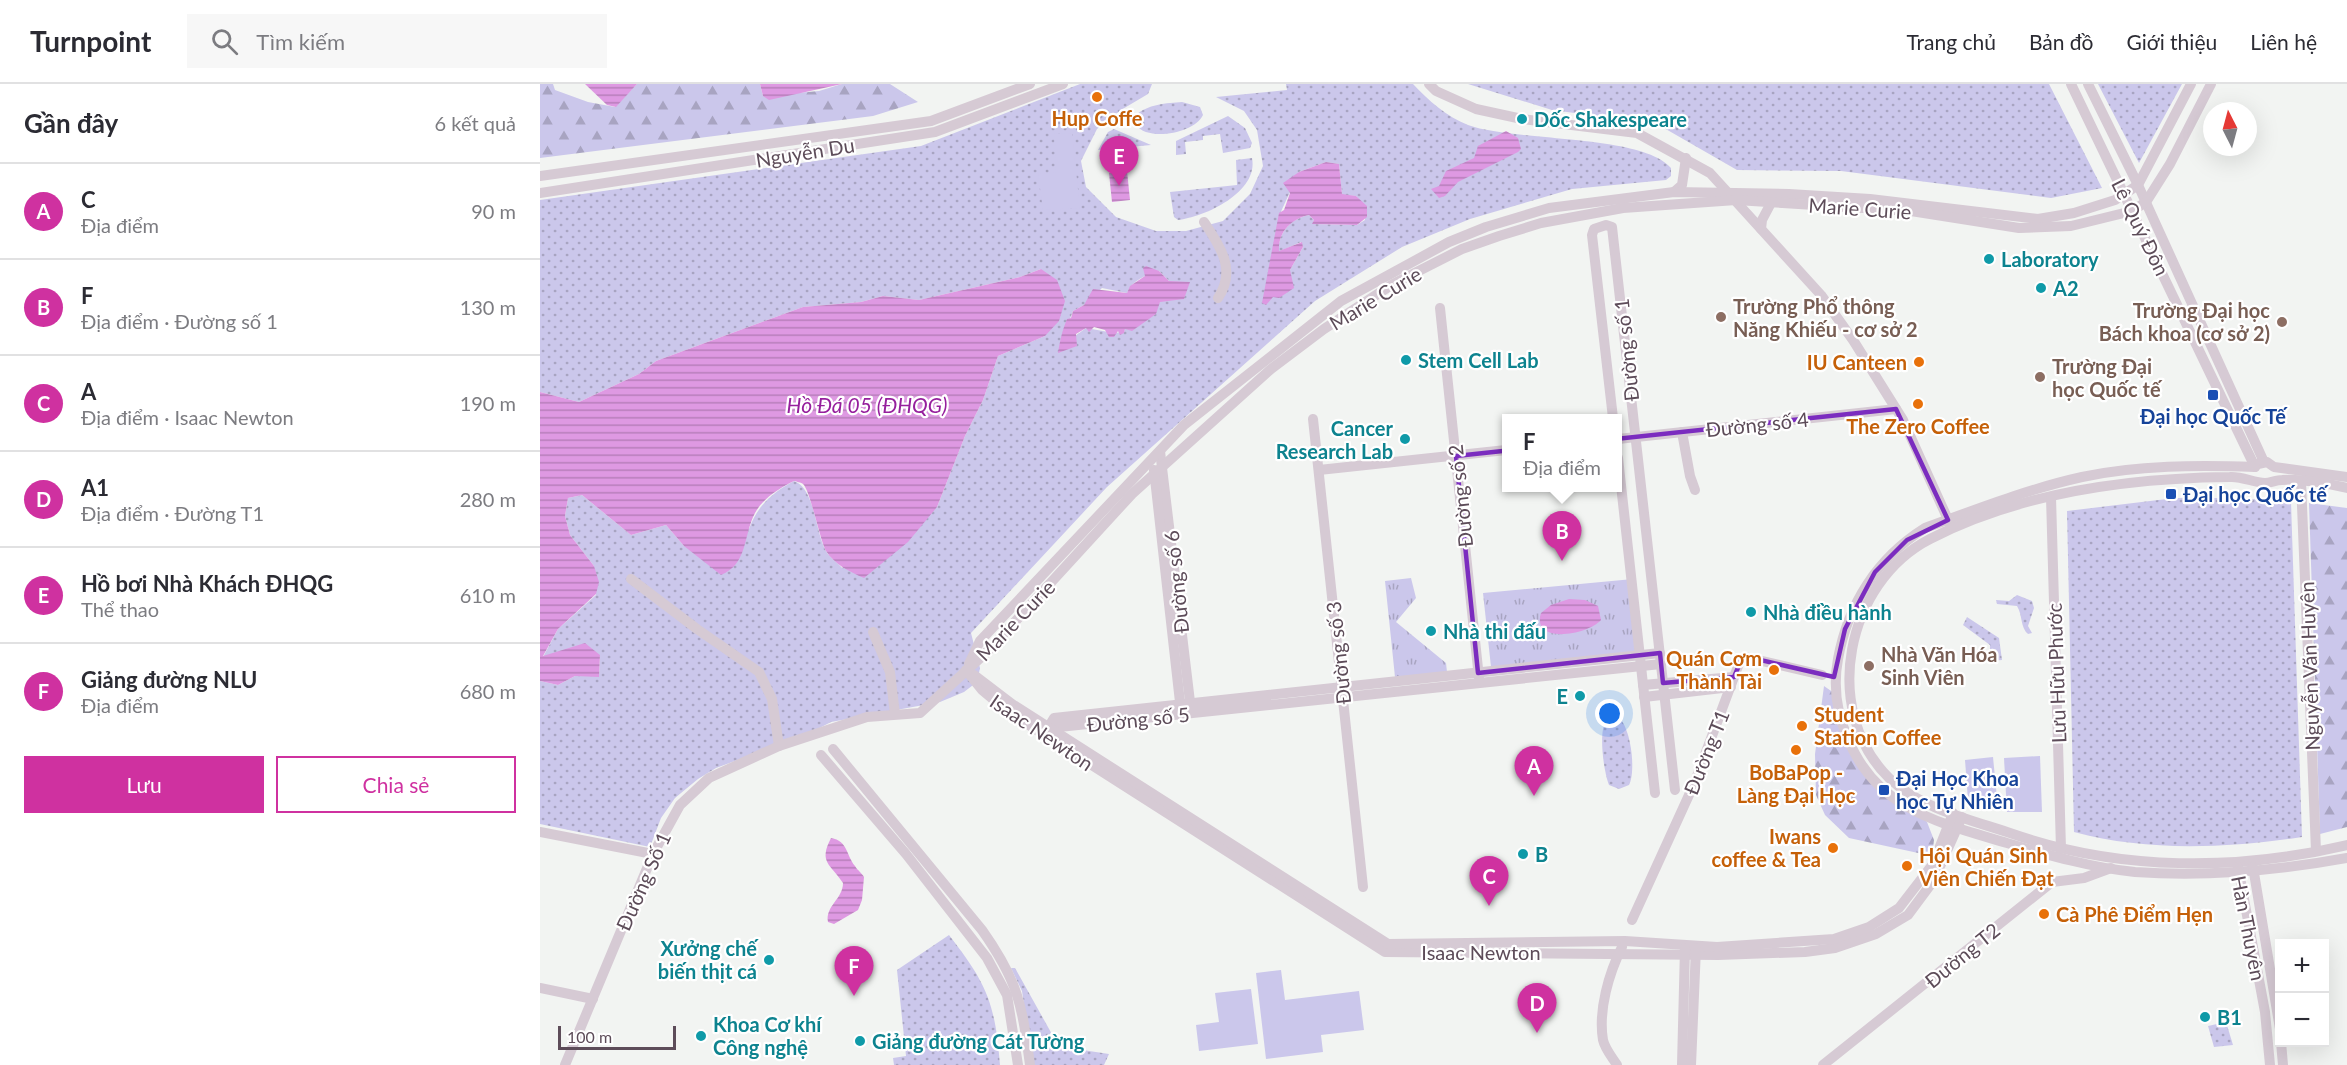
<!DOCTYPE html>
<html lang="vi">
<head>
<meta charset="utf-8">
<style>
  body { margin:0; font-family:Lato,sans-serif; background:#f7f7f7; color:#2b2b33 }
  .controls { position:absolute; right:18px; bottom:18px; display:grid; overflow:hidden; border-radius:0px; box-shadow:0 6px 24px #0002 }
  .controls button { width:54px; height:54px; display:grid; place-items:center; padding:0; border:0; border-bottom:2px solid #e1e1e2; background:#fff; color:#2b2b33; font:30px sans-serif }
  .compass { position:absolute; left:1663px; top:18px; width:54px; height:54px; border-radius:50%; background:#fff; box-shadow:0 6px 24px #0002; rotate:354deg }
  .scale { position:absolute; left:18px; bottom:15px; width:118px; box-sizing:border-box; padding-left:6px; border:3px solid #5d4c59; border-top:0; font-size:16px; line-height:21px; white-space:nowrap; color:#5d4c59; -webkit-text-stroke:4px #fff; paint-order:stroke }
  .you { position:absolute; left:1070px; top:630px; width:21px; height:21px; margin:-15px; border:4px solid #fff; border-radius:50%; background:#1a73e8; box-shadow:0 0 0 9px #1a73e833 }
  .badge { display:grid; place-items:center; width:39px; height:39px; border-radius:50%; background:#cf31a0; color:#fff; font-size:20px; font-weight:700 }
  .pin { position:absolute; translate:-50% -50px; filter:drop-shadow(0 2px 3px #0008) }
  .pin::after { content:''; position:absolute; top:32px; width:21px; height:18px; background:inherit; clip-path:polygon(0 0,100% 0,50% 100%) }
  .popup { position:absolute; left:962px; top:330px; width:120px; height:78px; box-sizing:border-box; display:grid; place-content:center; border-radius:0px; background:#fff; filter:drop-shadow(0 2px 4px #0005); font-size:20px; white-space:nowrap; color:#7c7c81 }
  .popup b { font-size:22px; color:#2b2b33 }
  .popup::after { content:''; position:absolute; left:50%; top:100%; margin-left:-12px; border:12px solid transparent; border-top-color:#fff }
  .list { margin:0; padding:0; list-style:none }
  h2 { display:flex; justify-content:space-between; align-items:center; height:78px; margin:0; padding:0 24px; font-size:26px }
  h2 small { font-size:20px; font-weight:400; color:#7c7c81 }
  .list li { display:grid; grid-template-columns:39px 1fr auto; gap:18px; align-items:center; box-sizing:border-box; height:96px; padding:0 24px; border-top:2px solid #e1e1e2 }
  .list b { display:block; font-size:22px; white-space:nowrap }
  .list p { margin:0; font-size:20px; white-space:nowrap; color:#7c7c81 }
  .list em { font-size:20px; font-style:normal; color:#7c7c81 }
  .actions { display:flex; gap:12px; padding:18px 24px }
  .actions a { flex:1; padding:14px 0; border:2px solid #cf31a0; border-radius:0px; text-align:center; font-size:21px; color:#cf31a0 }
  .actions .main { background:#cf31a0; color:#fff }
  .icon { flex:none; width:33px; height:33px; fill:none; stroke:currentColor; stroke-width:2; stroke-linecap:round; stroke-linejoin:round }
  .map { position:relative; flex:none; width:1807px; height:981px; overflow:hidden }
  header { display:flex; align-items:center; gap:36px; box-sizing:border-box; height:84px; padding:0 30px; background:#fff; border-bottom:2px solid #e1e1e2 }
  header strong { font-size:28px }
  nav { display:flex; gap:33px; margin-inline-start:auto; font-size:21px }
  .search { width:420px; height:54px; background:#f7f7f7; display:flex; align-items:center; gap:15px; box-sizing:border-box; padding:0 21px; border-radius:0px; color:#7c7c81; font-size:22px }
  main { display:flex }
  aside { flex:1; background:#fff }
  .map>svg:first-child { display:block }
</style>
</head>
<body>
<header>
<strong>Turnpoint</strong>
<div class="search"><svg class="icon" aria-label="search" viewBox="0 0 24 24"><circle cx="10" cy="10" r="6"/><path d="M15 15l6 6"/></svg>Tìm kiếm</div>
<nav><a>Trang chủ</a><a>Bản đồ</a><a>Giới thiệu</a><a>Liên hệ</a></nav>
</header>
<main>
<aside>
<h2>Gần đây<small>6 kết quả</small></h2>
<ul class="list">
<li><span class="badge">A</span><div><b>C</b><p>Địa điểm</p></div><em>90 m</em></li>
<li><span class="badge">B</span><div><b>F</b><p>Địa điểm · Đường số 1</p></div><em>130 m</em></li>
<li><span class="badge">C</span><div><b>A</b><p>Địa điểm · Isaac Newton</p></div><em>190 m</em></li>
<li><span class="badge">D</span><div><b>A1</b><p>Địa điểm · Đường T1</p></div><em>280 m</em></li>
<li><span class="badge">E</span><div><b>Hồ bơi Nhà Khách ĐHQG</b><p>Thể thao</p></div><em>610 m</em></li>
<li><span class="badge">F</span><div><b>Giảng đường NLU</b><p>Địa điểm</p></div><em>680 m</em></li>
</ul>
<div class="actions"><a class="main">Lưu</a><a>Chia sẻ</a></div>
</aside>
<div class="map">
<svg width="1807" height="981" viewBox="0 0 1807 981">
  <defs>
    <pattern id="grass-dots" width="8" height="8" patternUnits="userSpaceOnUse" patternTransform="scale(1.5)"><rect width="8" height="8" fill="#cbc7eb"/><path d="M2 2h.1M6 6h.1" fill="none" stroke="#a8a4c1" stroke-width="1.8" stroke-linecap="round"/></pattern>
    <pattern id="forest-firs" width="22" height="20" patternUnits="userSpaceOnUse" patternTransform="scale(1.5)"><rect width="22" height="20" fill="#cbc7eb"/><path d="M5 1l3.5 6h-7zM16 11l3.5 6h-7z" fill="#a8a4c1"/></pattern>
    <pattern id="park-tufts" width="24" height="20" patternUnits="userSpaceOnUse" patternTransform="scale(1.5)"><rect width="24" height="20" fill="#cbc7eb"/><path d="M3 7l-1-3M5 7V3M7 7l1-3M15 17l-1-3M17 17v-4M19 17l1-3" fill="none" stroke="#a8a4c1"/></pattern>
    <pattern id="water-rules" width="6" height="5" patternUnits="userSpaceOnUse" patternTransform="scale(1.5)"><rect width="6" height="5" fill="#de99e2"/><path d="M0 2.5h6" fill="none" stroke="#b77fba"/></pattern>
  </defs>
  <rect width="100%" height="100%" fill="#f2f4f2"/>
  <g fill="url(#grass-dots)" fill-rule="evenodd">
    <path d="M540 0H612L608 10 581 26 557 45 541 77 546 103 576 133 616 147H646L683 137 710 110 723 82 717 46 704 27 676 13 747 6 746 0H873C888 16 907 33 928 41 975 58 1102 50 1131 84V92L1126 96 1032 105 930 135 862 163 775 217 567 403 431 549 440 584 437 598 424 608 400 618 291 638 268 650 176 684 158 695 135 714 121 734 110 763 0 740V597L18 601 35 592H59L60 571 3 573 18 545 56 511 54 482 30 451 25 432 28 414 42 411 91 451 126 441 144 462 209 445C218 421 232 409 254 397 275 404 275 448 286 467 289 473 298 479 302 484L397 423 425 352 443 316 458 272 505 252 501 185 480 193 379 216 343 212 321 218 263 223 116 277 99 290 39 318 0 308V116L381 62ZM786 78 799 80 802 111 816 112 824 122 825 136 817 141 773 140 774 136 769 131C750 135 739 148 738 168L761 158 763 163 750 186 744 210 733 213 739 132 759 88ZM619 187 629 197 620 218 596 244 585 245 584 248 574 249 546 244 519 264 533 227 544 221 562 204 587 209C592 196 606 191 619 187Z"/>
    <polygon points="928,0 1509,0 1562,104 1511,114 1301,87 1197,86 1117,40 1012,26"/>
    <polygon points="1558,0 1642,0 1599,79"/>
    <path d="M642 18 660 23 663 31C655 49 608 58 596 41L595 32C607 20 627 19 642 18Z"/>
    <polygon points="688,32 705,44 712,59 710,64 683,69 680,50 663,52 663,56 645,58 646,70 636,71 636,57"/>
    <polygon points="574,45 611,61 558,66 568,48"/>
    <path d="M712 74C719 108 665 133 638 136L634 133 630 108 697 101 696 76Z"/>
    <path d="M1635 414H1698L1751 418 1762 753C1688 764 1607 768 1534 748L1527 427Z"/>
    <path d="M1477 511 1492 517 1494 524 1488 542 1492 549 1488 550C1480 543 1483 532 1477 522L1457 520 1456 516 1469 517Z"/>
    <polygon points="1427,533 1459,554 1462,576 1450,577 1450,561 1423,541"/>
    <path d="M1072 636H1081C1091 648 1096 687 1089 701L1079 705 1069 701C1064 689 1058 648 1066 637Z"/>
    <path d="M409 851C447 900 455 918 460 981H354L353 974 366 972 357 886Z"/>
    <polygon points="471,884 475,884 513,952 536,965 569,970 564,981 493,981 482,907"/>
    <polygon points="1686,938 1693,961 1674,963 1668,942"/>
  </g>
  <g fill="url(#forest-firs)">
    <polygon points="0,0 13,0 15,6 48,18 75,23 97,0 220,0 223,12 279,7 302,0 350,0 378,18 333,32 0,74"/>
    <polygon points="1769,419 1807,424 1807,743 1780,750"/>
    <polygon points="1284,602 1294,609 1321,680 1387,738 1394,756 1392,772 1309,754 1285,731 1276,711 1275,670"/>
  </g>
  <g fill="url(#park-tufts)">
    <polygon points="871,494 876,514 856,538 906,579 907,588 855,593 845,497"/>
    <polygon points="1093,495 1098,567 951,583 943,509"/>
  </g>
  <g fill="#cbc7eb">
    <polygon points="532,49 540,124 503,126 498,90 516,88 514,50"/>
    <polygon points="1500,672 1502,728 1467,728 1464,674"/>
    <polygon points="1453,673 1457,714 1428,716 1425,676"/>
    <polygon points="741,886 745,916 819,907 824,946 781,951 783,968 726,975 716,889"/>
    <polygon points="711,905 718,960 659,967 656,941 679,938 675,909"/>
  </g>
  <g fill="url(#water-rules)">
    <polygon points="45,0 97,0 76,23 67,21"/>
    <polygon points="220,0 302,0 229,16 223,12"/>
    <polygon points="966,47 978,54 981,65 978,68 918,98 905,112 899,114 891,105 899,102 906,87 934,74 938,62"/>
    <path d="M786 78 799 80 802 110 816 112 827 122V133L817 141 772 140 774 136 769 131C751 135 738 148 739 167L762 158 763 163 750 186 754 204 739 214 733 213 726 221 722 219 739 129 744 126 750 109 743 99 759 88Z"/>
    <polygon points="587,87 590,116 572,118 569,89"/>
    <path d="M606 182 619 187 629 197 650 198 644 215 620 218 616 230 592 247 585 245 584 249 580 251 578 247 574 253H569L565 246 554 243 549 248 546 244 536 250 537 262 518 269C520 257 522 247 527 235L531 234 533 227 544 221 553 205 587 209 590 202 605 192 603 184Z"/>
    <path d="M501 185 517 196 525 217 519 237 505 252 458 272 443 316 425 352 397 423 368 458 324 494C310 488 294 480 286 467 280 456 270 406 263 400 262 399 255 397 254 397 240 404 223 414 215 429 203 452 208 480 181 491L144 462 126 441 91 451 42 411 28 414 25 432 30 451 54 482 59 498 56 510 18 545 3 572 45 559 60 571 59 593 35 592 18 601 0 597V308L39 318 99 290 116 277 263 223 321 218 343 212 379 216 480 193Z"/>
    <path d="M1029 515 1045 516 1058 522 1061 536C1048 551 991 561 1001 529L1011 521Z"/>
    <path d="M291 754C308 757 306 771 315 782 318 787 321 788 324 793L322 816 318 826 294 840 288 838C285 822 303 815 303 799 291 780 278 779 291 754Z"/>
  </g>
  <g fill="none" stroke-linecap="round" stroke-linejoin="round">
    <g stroke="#d6cad4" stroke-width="10">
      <polyline points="889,0 896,7 936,25 982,35 1097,49 1170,89 1281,211 1313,256 1363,336 1410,440"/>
      <polyline points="1531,0 1715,383"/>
      <polyline points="1548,0 1598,101 1724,378"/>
      <polyline points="0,92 391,37 490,0"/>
      <polyline points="1134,108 1142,101 1146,74"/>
      <polyline points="0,109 395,48 523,0"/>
      <path d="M664 138C680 162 697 186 678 214"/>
      <polyline points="1221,145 1222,136 1231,119"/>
      <polyline points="900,224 939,594"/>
      <polyline points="1073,334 1052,151 1054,145 1066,141 1072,143 1135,706"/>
      <polyline points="773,335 823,803"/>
      <polyline points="1142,348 1150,392 1155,406"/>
      <polyline points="1078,355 1356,325"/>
      <polyline points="620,367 651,626"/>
      <polyline points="1078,374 1115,709"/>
      <polyline points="1718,380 1727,378 1734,383 1807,393"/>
      <path d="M1715 383C1659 381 1597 381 1542 393 1488 405 1437 425 1385 444 1337 474 1308 520 1298 575 1293 602 1297 630 1308 655 1337 726 1400 739 1467 759 1508 771 1553 784 1595 788 1667 793 1736 787 1807 774"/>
      <polyline points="614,386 641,627"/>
      <polyline points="779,386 966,366"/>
      <polyline points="1761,397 1776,767"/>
      <path d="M1807 404C1786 399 1764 395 1742 396 1736 396 1730 399 1725 399 1714 399 1702 392 1690 393 1589 394 1481 408 1390 455 1306 498 1280 626 1349 694 1381 725 1432 736 1473 750 1580 787 1697 787 1807 761"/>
      <polyline points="1511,413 1521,765"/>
      <polyline points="91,495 157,545 219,588 232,615 239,662"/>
      <polyline points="333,548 350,588 355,630"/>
      <polyline points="1120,569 514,634 511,639 519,643 1121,580"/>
      <polyline points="429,580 440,557 644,341 801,217 909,158 946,143 1009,124 1134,108 1249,110 1330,115 1498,135 1534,129 1575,116 1598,101 1651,0"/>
      <polyline points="426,586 442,606 467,627 845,868 1178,871 1265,868 1295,864 1336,850 1368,831 1394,796 1422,733"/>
      <polyline points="434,591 472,620 848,860 1085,857 1177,863 1294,855 1329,843 1359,824 1393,780 1413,729"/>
      <polyline points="1103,601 1194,593"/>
      <polyline points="1104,613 1191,603"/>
      <path d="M293 665 442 846C478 897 482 920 490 981"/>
      <polyline points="281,671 366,770 447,874 467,911 478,981"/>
      <polyline points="0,748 113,770"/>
      <polyline points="1698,783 1725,928 1730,981"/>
      <polyline points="1713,783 1740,945"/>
      <polyline points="1092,836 1154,700 1200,577 1205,573 1282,591"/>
      <polyline points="0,904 53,915"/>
      <polyline points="1741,958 1743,981"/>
      <polyline points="25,981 113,770 140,721 169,694 239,662 327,633 380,629 449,566 592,410 731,285 784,245 853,200 922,165 959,152 1001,139 1083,124 1196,116 1371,127 1479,144 1531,142 1580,130 1592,127 1606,118 1630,80 1671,0"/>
      <path d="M1077 981C1072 973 1065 965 1063 956 1058 926 1069 889 1082 863"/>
      <polyline points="1142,981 1145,864"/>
      <polyline points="1151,981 1156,864"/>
      <polyline points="1283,981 1512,798 1544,794 1571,784"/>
    </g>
  </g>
  <path fill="none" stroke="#7b2cbf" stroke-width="4.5" stroke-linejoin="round" d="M1356 325 1408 436 1367 456 1335 488 1305 545 1294 593 1203 572 1194 593 1123 599 1120 569 938 589 916 372Z"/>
  <g fill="#e8710a" stroke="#fff" stroke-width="2">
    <circle cx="557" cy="13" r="6"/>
    <circle cx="1379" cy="278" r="6"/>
    <circle cx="1378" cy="320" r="6"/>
    <circle cx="1234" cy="586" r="6"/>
    <circle cx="1262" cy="642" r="6"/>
    <circle cx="1256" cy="666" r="6"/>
    <circle cx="1293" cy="764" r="6"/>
    <circle cx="1367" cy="782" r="6"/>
    <circle cx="1504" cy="830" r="6"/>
  </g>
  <g fill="#0f9aa8" stroke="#fff" stroke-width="2">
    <circle cx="982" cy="35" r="6"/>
    <circle cx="1449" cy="175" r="6"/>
    <circle cx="1501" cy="204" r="6"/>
    <circle cx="866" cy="276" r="6"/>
    <circle cx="865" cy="355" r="6"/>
    <circle cx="1211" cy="528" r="6"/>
    <circle cx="891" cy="547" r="6"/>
    <circle cx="1040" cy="612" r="6"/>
    <circle cx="983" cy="770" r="6"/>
    <circle cx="229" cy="876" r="6"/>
    <circle cx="1665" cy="933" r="6"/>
    <circle cx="161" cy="952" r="6"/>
    <circle cx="320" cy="957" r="6"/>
  </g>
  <g fill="#8d6e63" stroke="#fff" stroke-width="2">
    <circle cx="1181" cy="233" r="6"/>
    <circle cx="1742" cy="238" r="6"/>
    <circle cx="1500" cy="293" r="6"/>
    <circle cx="1329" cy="582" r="6"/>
  </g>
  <g fill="#1a4fb4" stroke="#fff" stroke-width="2">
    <rect x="1667" y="305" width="12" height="12" rx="3"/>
    <rect x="1625" y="404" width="12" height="12" rx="3"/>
    <rect x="1338" y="700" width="12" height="12" rx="3"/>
  </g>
  <g text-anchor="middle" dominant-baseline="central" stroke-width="4.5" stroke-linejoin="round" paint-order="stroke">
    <g font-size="20" font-weight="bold" fill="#c56008" stroke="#fff">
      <text x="557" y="34">Hup Coffe</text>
      <text x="1367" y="278" text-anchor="end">IU Canteen</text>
      <text x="1378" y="342">The Zero Coffee</text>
      <text x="1222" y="574" text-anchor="end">Quán Cơm<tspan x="1222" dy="23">Thành Tài</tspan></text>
      <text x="1274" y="630" text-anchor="start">Student<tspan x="1274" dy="23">Station Coffee</tspan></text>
      <text x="1256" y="688">BoBaPop -<tspan x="1256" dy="23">Làng Đại Học</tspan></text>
      <text x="1281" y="752" text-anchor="end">Iwans<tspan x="1281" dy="23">coffee &amp; Tea</tspan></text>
      <text x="1379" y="771" text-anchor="start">Hội Quán Sinh<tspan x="1379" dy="23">Viên Chiến Đạt</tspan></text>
      <text x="1516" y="830" text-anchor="start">Cà Phê Điểm Hẹn</text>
    </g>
    <g font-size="20" font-weight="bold" fill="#0d838f" stroke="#fff" text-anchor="start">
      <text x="994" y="35">Dốc Shakespeare</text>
      <text x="1461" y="175">Laboratory</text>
      <text x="1513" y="204">A2</text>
      <text x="878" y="276">Stem Cell Lab</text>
      <text x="853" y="344" text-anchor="end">Cancer<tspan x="853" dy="23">Research Lab</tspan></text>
      <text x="1223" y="528">Nhà điều hành</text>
      <text x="903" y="547">Nhà thi đấu</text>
      <text x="1028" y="612" text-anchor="end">E</text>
      <text x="995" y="770">B</text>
      <text x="217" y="864" text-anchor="end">Xưởng chế<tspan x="217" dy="23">biến thịt cá</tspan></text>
      <text x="1677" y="933">B1</text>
      <text x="173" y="940">Khoa Cơ khí<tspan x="173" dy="23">Công nghệ</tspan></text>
      <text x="332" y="957">Giảng đường Cát Tường</text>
    </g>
    <g font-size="20" fill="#5d4c59" stroke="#fff">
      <text transform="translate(265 68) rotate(-9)">Nguyễn Du</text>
      <text transform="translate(1320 124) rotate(4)">Marie Curie</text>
      <text transform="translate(1601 143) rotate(64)">Lê Quý Đôn</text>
      <text transform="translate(835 214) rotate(-31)">Marie Curie</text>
      <text transform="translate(1086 266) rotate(-96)">Đường số 1</text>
      <text transform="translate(1217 340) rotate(-6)">Đường số 4</text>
      <text transform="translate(920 412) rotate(-96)">Đường số 2</text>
      <text transform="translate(636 498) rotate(-96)">Đường số 6</text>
      <text transform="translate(475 536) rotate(-46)">Marie Curie</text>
      <text transform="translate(798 569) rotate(-96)">Đường số 3</text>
      <text transform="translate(1769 582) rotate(-92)">Nguyễn Văn Huyên</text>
      <text transform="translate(1516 589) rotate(-92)">Lưu Hữu Phước</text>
      <text transform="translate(598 635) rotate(-6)">Đường số 5</text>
      <text transform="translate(502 648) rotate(34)">Isaac Newton</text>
      <text transform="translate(1166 668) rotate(-68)">Đường T1</text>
      <text transform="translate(103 797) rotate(-66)">Đường Số 1</text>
      <text transform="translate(1709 844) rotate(79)">Hàn Thuyên</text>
      <text x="941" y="868">Isaac Newton</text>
      <text transform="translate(1422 871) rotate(-39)">Đường T2</text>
    </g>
    <g font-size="20" font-weight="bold" fill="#785e54" stroke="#fff" text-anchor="start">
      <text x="1193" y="222">Trường Phổ thông<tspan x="1193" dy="23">Năng Khiếu - cơ sở 2</tspan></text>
      <text x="1730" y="226" text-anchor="end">Trường Đại học<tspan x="1730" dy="23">Bách khoa (cơ sở 2)</tspan></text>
      <text x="1512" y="282">Trường Đại<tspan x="1512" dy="23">học Quốc tế</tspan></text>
      <text x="1341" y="570">Nhà Văn Hóa<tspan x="1341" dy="23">Sinh Viên</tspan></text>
    </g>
    <g font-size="20" font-weight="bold" fill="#164399" stroke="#fff" text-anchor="start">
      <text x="1673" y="332" text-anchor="middle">Đại học Quốc Tế</text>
      <text x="1643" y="410">Đại học Quốc tế</text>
      <text x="1356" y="694">Đại Học Khoa<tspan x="1356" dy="23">học Tự Nhiên</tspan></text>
    </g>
    <g font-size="21" font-style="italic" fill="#961f9d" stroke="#fff">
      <text x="327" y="320">Hồ Đá 05 (ĐHQG)</text>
    </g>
  </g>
</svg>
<div class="controls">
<button>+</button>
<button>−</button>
</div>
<svg class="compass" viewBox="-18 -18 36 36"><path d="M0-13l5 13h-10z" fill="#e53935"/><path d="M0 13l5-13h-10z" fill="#7c7c81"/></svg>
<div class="scale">100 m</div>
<div class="you"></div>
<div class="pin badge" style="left:994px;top:712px">A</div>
<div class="pin badge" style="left:1022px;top:477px">B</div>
<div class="popup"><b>F</b>Địa điểm</div>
<div class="pin badge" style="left:949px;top:822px">C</div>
<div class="pin badge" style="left:997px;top:949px">D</div>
<div class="pin badge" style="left:579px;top:102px">E</div>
<div class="pin badge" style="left:314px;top:912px">F</div>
</div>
</main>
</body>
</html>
